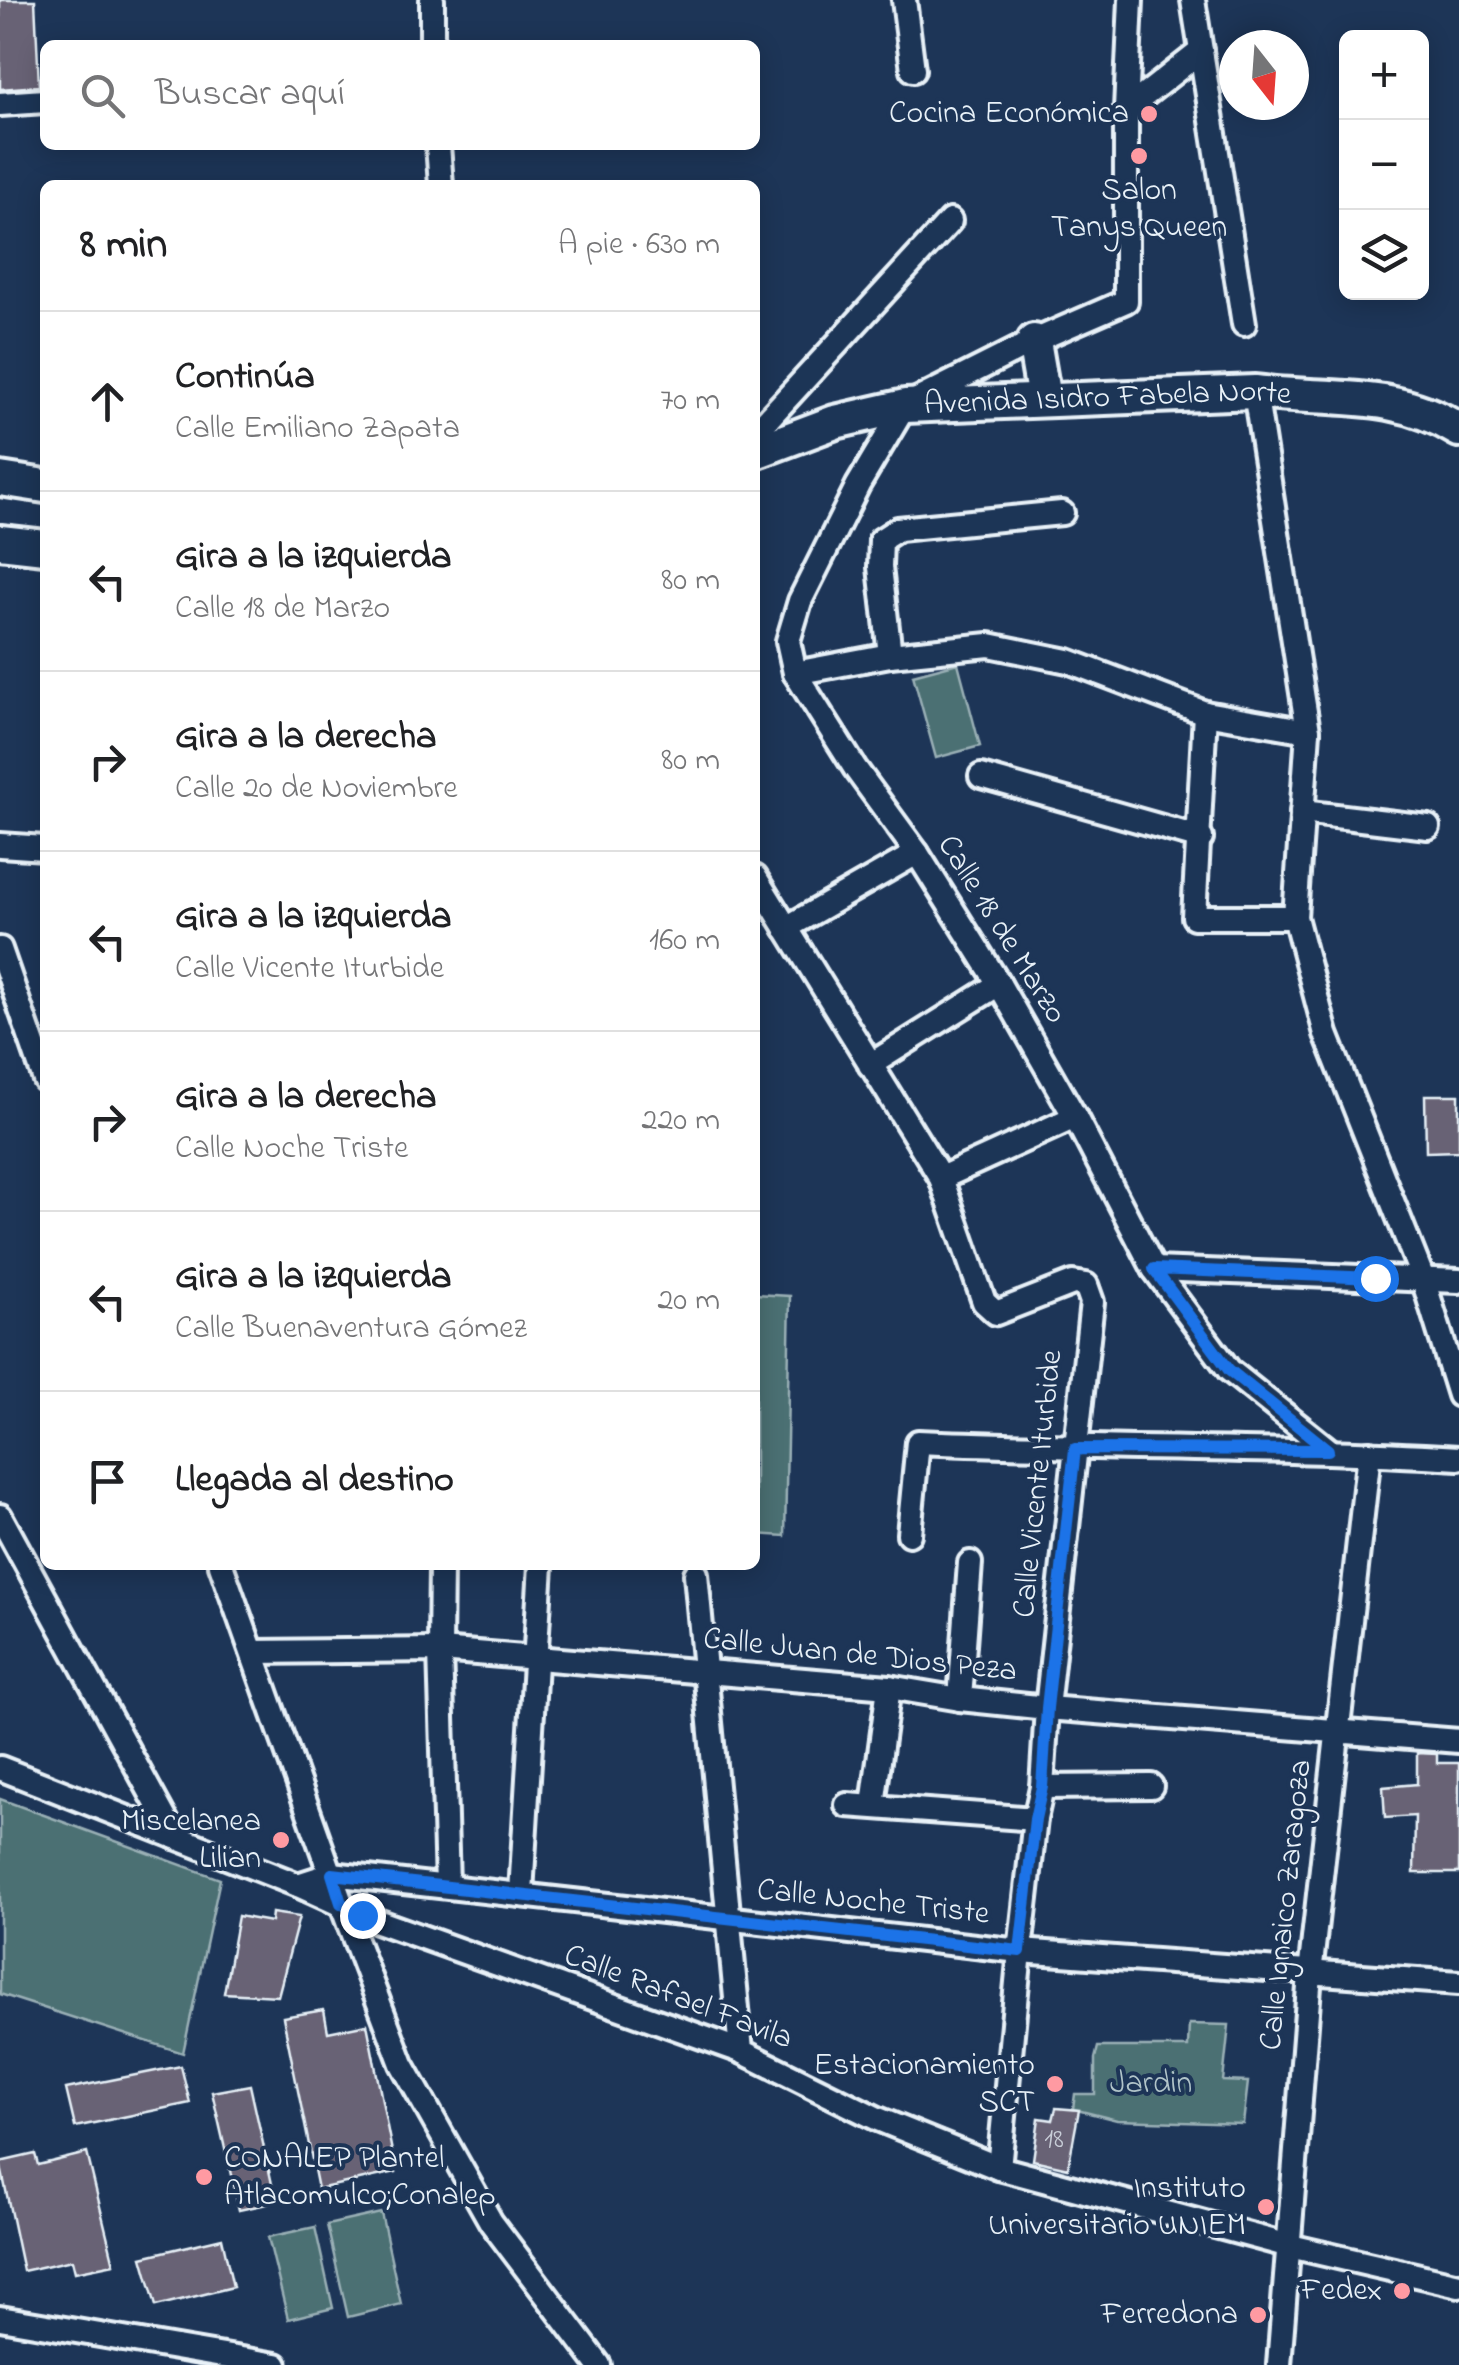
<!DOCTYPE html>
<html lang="es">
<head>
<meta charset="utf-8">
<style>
  body { margin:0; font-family:"Indie Flower",sans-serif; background:#f6f6f6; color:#202124 }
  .controls { position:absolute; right:30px; top:30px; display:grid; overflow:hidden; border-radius:15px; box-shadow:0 5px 25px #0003 }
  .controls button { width:90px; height:90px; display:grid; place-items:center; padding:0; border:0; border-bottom:2px solid #e0e0e0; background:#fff; color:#202124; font:50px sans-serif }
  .compass { position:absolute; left:1219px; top:30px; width:90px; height:90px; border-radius:50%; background:#fff; box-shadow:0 5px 25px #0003; rotate:163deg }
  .stop { position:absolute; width:30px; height:30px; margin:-22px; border:8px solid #1a73e8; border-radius:50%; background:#fff }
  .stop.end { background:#1a73e8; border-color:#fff; box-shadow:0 2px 10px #0008 }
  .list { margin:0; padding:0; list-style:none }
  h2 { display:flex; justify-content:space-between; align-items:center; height:130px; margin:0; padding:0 40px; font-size:42px }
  h2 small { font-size:32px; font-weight:400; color:#757577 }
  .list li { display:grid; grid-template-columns:65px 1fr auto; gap:30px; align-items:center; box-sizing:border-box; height:180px; padding:0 40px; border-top:2px solid #e0e0e0 }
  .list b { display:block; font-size:38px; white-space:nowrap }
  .list p { margin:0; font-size:32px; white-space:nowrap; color:#757577 }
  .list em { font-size:32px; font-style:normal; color:#757577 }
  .icon { flex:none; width:55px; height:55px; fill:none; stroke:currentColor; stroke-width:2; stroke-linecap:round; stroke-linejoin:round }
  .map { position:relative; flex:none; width:1459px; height:2365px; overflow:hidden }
  .search { position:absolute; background:#fff; box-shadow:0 5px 25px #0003; left:40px; top:40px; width:720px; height:110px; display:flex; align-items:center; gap:25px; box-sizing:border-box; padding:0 35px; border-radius:15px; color:#757577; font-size:38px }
  .panel { position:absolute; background:#fff; box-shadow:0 5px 25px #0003; left:40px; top:180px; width:720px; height:1390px; border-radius:15px }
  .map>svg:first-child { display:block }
</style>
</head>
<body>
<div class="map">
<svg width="1459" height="2365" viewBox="0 0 1459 2365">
  <rect width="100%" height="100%" fill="#1d3557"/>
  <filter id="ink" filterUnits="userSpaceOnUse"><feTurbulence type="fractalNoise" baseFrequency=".01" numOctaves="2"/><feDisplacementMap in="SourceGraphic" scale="20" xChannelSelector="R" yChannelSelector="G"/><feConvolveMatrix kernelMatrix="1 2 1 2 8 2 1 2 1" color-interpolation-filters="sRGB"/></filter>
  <g filter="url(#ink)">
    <g fill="#4c7073" stroke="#9ab0b6" stroke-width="2.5">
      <polygon points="958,663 980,746 936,758 913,675"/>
      <polygon points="755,1294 790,1296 785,1536 755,1534"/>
      <polygon points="0,1799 220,1879 183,2053 0,1994"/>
      <polygon points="1189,2024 1229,2025 1223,2081 1248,2082 1243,2124 1117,2120 1073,2109 1075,2094 1095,2094 1095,2059 1098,2047 1188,2047"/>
      <polygon points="381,2213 401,2304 348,2317 327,2225"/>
      <polygon points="315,2227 333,2308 288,2319 268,2237"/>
    </g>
    <g fill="#676275" stroke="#e8f1f8" stroke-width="2.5">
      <polygon points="0,0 35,0 39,86 0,89"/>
      <polygon points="1425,1095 1459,1095 1459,1151 1426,1152"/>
      <polygon points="1417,1753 1437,1754 1437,1763 1459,1763 1459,1873 1414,1873 1415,1816 1385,1818 1383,1787 1417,1784"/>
      <polygon points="272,1913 299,1917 278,1996 224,1993 238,1916 271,1922"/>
      <polygon points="324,2010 328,2032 367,2024 396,2172 318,2189 283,2017"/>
      <polygon points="181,2066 190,2103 75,2127 66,2089"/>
      <polygon points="250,2085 276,2202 239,2210 212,2092"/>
      <polygon points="1056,2108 1079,2110 1068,2168 1033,2160 1039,2118 1053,2120"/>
      <polygon points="87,2153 114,2264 75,2272 72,2260 23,2271 0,2162 35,2154 38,2165"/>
      <polygon points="222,2238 233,2287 156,2306 142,2257"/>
    </g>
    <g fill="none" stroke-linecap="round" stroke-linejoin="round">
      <defs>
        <g id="street">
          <polyline points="432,0 432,45"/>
          <polyline points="904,0 913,70"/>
          <polyline points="1131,0 1126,110 1126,301 1034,341 905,406 858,485 800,601 788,641 795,673 855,768 917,853 999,984 1075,1117 1154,1269 1229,1370 1329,1450"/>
          <polyline points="1193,0 1244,324"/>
          <polyline points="0,104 45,101"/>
          <polyline points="1126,110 1201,51"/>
          <polyline points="438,145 441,185"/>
          <polyline points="1255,392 1308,731 1295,917 1326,1034 1423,1279 1459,1395"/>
          <polyline points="755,433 950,221"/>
          <polyline points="890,655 880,567 881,540 898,529 1062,513"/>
          <polyline points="795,673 890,655 989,645 1068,661 1205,713 1308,731"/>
          <polyline points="1205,713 1194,917 1295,917"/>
          <polyline points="981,776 1201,838"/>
          <polyline points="1302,812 1428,827"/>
          <polyline points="0,845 45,848"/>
          <polyline points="755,877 941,1178 984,1302 996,1313 1073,1283 1086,1285 1092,1302 1047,1708 1042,1787 1035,1819 1020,1951 999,2168"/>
          <polyline points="786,928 917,853"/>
          <polyline points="0,949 45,1080"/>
          <polyline points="870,1065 999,984"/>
          <polyline points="941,1178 1075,1117"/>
          <polyline points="1154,1269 1459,1281"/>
          <polyline points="0,1516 175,1837"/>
          <path d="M909 1534 918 1442C1098 1450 1279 1447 1459 1458"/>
          <polyline points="221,1565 341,1903 402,2064 491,2222 599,2365"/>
          <polyline points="441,1565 440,1650 447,1885"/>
          <polyline points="696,1574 741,2051"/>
          <polyline points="253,1652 440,1650 889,1687 960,1699 1047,1708 1459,1741"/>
          <polyline points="960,1699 970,1563"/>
          <polyline points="0,1768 298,1885 377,1921 741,2051 878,2119 999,2168 1290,2246 1459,2285"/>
          <polyline points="1042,1787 1151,1786"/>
          <polyline points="847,1805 1035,1819"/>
          <polyline points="873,1805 889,1687"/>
          <polyline points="298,1885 332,1874 1020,1951 1459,1983"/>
          <polyline points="521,1893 541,1565"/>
          <polyline points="0,2318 276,2365"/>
          <polyline points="1279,2365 1310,1974 1369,1453"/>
        </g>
        <g id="secondary">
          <polyline points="1034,341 1044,399"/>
          <path id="s1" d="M755 452 835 422 905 406 1255 392C1327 401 1395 389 1459 430"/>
          <polyline points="0,479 45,486"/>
          <polyline points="0,542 45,547"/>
        </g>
      </defs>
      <use href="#street" stroke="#e8f1f8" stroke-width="30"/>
      <use href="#secondary" stroke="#e8f1f8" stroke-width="40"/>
      <use href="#street" stroke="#1d3557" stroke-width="22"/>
      <use href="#secondary" stroke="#1d3557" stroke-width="32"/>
    </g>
  </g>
  <g fill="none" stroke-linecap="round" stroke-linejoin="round" filter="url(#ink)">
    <polyline stroke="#1a73e8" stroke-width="12" points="362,1915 341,1903 332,1874 1020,1951 1035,1819 1042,1787 1047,1708 1075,1449 1328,1450 1229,1370 1154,1269 1375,1278"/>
  </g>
  <g fill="#ff9aa2" stroke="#1d3557" stroke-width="4">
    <circle cx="1149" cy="114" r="10"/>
    <circle cx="1139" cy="156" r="10"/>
    <circle cx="281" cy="1840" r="10"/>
    <circle cx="1055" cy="2084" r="10"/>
    <circle cx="204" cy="2177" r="10"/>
    <circle cx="1266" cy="2207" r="10"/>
    <circle cx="1402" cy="2291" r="10"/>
    <circle cx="1258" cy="2315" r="10"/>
  </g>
  <g text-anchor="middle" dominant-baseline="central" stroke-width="8" stroke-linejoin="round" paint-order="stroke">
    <g font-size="28" fill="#c8cdd7">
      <text x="1054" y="2140">18</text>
    </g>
    <g font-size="32" fill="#e8f1f8" stroke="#1d3557" text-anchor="end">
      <text x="1129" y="114">Cocina Económica</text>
      <text x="1139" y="191" text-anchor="middle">Salon<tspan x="1139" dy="37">Tanys Queen</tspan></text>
      <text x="261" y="1822">Miscelanea<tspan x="261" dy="37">Lilian</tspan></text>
      <text x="1035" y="2066">Estacionamiento<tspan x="1035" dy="37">SCT</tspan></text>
      <text x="224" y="2159" text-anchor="start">CONALEP Plantel<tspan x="224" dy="37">Atlacomulco;Conalep</tspan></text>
      <text x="1246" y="2189">Instituto<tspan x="1246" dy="37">Universitario UNIEM</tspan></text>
      <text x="1382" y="2291">Fedex</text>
      <text x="1238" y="2315">Ferredona</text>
    </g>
    <g font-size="32" fill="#e8f1f8" stroke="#1d3557">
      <text stroke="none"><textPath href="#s1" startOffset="360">Avenida Isidro Fabela Norte</textPath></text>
      <text transform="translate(1001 930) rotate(58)">Calle 18 de Marzo</text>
      <text transform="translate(1039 1484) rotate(-84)">Calle Vicente Iturbide</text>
      <text transform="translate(860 1656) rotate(6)">Calle Juan de Dios Peza</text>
      <text transform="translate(873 1903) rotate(6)">Calle Noche Triste</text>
      <text transform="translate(1287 1905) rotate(-84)">Calle Ignaico Zaragoza</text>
      <text transform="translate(678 1998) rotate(21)">Calle Rafael Favila</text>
    </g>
    <g font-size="32" fill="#b1c4c9" stroke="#1d3557">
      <text x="1151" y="2084">Jardin</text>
    </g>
  </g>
</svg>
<div class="controls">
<button>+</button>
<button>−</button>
<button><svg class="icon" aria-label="layers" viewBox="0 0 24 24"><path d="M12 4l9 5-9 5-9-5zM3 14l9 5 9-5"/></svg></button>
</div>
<svg class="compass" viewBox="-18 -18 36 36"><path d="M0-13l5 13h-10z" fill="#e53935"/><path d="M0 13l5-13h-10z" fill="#757577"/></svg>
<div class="stop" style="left:1375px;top:1278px"></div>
<div class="stop end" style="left:362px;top:1915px"></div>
<div class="search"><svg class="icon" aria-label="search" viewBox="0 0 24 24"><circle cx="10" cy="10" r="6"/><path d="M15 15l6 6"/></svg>Buscar aquí</div>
<section class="panel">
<h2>8 min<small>A pie · 630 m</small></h2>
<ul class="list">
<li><svg class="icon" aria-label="ahead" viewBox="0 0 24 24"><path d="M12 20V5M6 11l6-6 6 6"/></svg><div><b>Continúa</b><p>Calle Emiliano Zapata</p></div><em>70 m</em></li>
<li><svg class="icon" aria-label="left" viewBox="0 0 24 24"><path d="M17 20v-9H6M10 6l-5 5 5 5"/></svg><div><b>Gira a la izquierda</b><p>Calle 18 de Marzo</p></div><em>80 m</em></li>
<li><svg class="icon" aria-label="right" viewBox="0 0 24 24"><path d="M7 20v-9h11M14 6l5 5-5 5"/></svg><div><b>Gira a la derecha</b><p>Calle 20 de Noviembre</p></div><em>80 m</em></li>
<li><svg class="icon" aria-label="left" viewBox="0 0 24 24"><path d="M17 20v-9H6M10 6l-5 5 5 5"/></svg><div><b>Gira a la izquierda</b><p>Calle Vicente Iturbide</p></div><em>160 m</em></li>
<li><svg class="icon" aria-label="right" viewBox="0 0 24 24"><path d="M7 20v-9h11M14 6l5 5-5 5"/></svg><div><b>Gira a la derecha</b><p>Calle Noche Triste</p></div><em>220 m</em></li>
<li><svg class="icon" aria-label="left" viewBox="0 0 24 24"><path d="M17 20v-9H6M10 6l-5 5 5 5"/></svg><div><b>Gira a la izquierda</b><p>Calle Buenaventura Gómez</p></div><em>20 m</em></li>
<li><svg class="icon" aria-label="arrive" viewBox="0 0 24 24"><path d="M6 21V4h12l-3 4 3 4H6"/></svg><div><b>Llegada al destino</b></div></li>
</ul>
</section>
</div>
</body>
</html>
